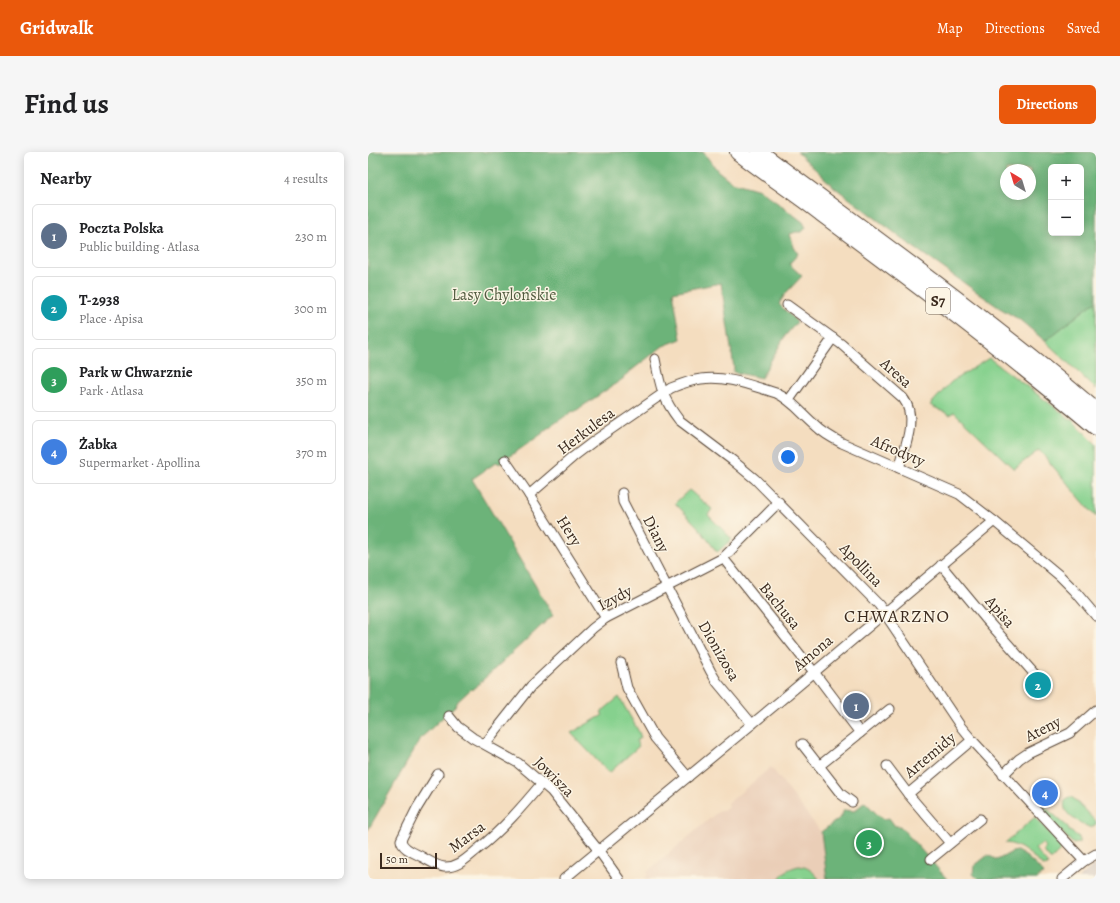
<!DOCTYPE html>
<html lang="en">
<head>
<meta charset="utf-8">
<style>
  body { margin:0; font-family:Alegreya,serif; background:#f6f6f6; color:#202124 }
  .controls { position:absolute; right:12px; top:12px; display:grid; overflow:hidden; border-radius:6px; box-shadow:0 2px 10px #0003 }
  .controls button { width:36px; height:36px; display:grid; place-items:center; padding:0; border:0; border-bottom:1px solid #e0e0e0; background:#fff; color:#202124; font:20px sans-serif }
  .compass { position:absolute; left:632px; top:12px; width:36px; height:36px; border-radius:50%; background:#fff; box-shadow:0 2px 10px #0003; rotate:322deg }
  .scale { position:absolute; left:12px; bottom:10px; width:57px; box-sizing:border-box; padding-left:4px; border:2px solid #3b2a1e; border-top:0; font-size:11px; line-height:14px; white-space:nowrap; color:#3b2a1e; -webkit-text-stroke:3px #fcf5e5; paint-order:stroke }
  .you { position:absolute; left:420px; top:305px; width:14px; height:14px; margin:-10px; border:3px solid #fff; border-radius:50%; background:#1a73e8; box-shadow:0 0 0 6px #1a73e833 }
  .badge { display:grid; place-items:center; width:26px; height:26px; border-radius:50%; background:#ea580c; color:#fff; font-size:13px; font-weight:700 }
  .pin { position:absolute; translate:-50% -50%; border:2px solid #fff; box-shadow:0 1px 4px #0006 }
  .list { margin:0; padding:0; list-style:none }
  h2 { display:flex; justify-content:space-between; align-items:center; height:52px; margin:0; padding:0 16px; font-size:17px }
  h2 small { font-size:13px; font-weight:400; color:#757577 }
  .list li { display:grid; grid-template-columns:26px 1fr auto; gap:12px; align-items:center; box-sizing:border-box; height:64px; margin:0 8px 8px; padding:0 8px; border:1px solid #e0e0e0; border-radius:6px }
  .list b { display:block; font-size:15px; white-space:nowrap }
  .list p { margin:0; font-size:13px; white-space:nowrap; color:#757577 }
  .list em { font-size:13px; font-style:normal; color:#757577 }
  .map { position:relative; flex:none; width:728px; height:727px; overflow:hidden; border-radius:6px }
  header { display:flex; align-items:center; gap:24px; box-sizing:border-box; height:56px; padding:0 20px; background:#ea580c; color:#fff }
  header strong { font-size:19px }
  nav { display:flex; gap:22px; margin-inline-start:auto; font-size:14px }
  .intro { display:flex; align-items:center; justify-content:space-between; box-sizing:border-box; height:96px; padding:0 24px }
  h1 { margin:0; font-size:28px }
  .button { padding:10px 18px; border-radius:6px; background:#ea580c; color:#fff; font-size:14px; font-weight:700 }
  main { display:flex; gap:24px; padding:0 24px }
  aside { flex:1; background:#fff; border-radius:6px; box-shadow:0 2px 10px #0003 }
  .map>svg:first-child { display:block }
</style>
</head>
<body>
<header>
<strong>Gridwalk</strong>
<nav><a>Map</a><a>Directions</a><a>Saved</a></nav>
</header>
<div class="intro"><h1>Find us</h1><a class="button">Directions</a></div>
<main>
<aside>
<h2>Nearby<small>4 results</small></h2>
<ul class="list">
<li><span class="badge" style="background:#5c6f8a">1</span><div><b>Poczta Polska</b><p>Public building · Atlasa</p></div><em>230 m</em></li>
<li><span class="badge" style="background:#0f9aa8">2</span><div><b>T-2938</b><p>Place · Apisa</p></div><em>300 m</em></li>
<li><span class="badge" style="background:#2e9e5b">3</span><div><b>Park w Chwarznie</b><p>Park · Atlasa</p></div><em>350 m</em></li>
<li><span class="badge" style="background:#3f7fe0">4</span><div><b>Żabka</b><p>Supermarket · Apollina</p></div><em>370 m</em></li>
</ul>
</aside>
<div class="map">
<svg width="728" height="727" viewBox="0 0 728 727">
  <rect width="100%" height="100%" fill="#fcf5e5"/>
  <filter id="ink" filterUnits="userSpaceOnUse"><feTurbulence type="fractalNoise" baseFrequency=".025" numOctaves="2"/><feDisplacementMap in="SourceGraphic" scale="8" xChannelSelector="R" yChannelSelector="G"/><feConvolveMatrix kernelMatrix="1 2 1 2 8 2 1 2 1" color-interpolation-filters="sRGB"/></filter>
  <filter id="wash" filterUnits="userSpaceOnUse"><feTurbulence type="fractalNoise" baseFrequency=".012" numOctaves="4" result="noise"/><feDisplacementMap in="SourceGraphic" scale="16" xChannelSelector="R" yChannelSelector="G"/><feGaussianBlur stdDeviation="0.9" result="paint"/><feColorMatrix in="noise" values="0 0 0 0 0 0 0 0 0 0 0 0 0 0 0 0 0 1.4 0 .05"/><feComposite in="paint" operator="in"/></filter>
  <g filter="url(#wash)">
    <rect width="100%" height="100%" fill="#f4ddbf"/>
    <polygon fill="#eaceb7" points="403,615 453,680 459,727 279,727 277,725 280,723 279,720 352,658 356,658 361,655 359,652"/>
    <polygon fill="#cec1ba" points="728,711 728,727 710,727"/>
    <g fill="#86d18e" stroke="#607e56">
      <polygon points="728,149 728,237 677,189"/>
      <polygon points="621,206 705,269 728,292 728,365 671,298 646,317 586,260 582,263 562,253 583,230"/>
      <polygon points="321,338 344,357 340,363 364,387 352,398 349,400 330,375 307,351"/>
      <polygon points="251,545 271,580 273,586 268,589 271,594 241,621 203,581 235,563 233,560"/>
      <path d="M701 645H703L705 646 728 670V672L723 676 721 675C710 670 693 662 697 649Z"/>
      <polygon points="673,653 677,655 701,676 700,678 711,685 711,691 705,692 672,657"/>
      <path d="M667 665 694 695 691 700 684 707H682L675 699 678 696 675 691 667 697 679 711 680 713 675 714C664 704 653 692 637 691Z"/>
      <path d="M431 714C440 715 445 719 451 727H411C416 719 422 716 431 714Z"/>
    </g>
    <g fill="#6cb379" stroke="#546e4c" fill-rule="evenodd">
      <polygon points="0,0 335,0 350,19 364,30 392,38 435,70 438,76 434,80 428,80 422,82 426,95 430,102 421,112 434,124 417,142 411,152 429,170 417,184 393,226 365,220 366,216 353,131 305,140 313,187 295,194 255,225 256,226 206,260 205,259 174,280 175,281 131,312 129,310 104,327 185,463 104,538 103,537 87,552 88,553 53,586 0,678"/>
      <path d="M429 0H728V149L677 189 652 168 630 155 544 94 466 35ZM683 15H713V81H683ZM638 18H662V42H638Z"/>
      <polygon points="497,650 510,663 516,667 521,666 527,674 532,674 579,727 459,727 453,680 473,665 476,658 486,659"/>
      <polygon points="649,699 659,705 676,721 669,727 610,727 605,722 606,714 620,703 629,708 644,700"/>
    </g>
  </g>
  <g filter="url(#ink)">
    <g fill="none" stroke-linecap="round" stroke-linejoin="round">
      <defs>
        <g id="minor">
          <path d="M419 153 473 192 535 246C550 265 537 295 531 316"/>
          <path d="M287 207C292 233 294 246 311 268L364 308 387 327 511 453 593 575 604 588 716 709"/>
          <polyline points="421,248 465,186"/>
          <polyline points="137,308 161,343 238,466"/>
          <polyline points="254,341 255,350 343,520 349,530 384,572"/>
          <path d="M161 343 205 305 226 289 303 236C313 232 323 228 333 227 358 223 384 234 408 241 424 248 434 262 447 273 455 281 464 286 474 291L591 342 626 369 692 424 706 438 728 464"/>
          <polyline points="355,406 446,520 492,581"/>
          <polyline points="573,413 617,466 670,526"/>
          <polyline points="253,511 259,536 287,586 320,625"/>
          <polyline points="81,564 90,575 105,586 150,611 183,639 231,699 251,727"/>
          <polyline points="117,592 163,534 225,476 238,466 355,406 411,350"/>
          <polyline points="434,592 473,642 484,650"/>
          <polyline points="451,614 522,557"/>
          <polyline points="519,614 540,642 582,691"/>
          <path d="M70 622 49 656 33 688C34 697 47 701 54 705 60 708 68 714 76 715 90 716 100 705 110 697 135 677 154 655 174 631"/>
          <polyline points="635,623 651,607 660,601 702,581 728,558"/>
          <polyline points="540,642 604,588"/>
          <polyline points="563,707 612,667"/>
          <polyline points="196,727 412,549 626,369"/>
          <polyline points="694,727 716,709 728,702"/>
        </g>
        <g id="motorway">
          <path d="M370 0C397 21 426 40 453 61 546 130 639 200 728 275"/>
          <path d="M391 0C505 85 620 167 728 259"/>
        </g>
      </defs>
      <use href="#minor" stroke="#574536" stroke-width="11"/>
      <use href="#motorway" stroke="#574536" stroke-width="18"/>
      <use href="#minor" stroke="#fff" stroke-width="9"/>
      <use href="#motorway" stroke="#fff" stroke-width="16"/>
    </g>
  </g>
  <g text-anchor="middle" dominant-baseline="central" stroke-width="3" stroke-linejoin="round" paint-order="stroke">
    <rect fill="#fcf5e5" stroke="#75675a" stroke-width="1" x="558" y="136" width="24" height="26" rx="3"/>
    <g font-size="15" font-weight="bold" fill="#3b2a1e">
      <text x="570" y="149">S7</text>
    </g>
    <g font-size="16" fill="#525c40" stroke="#fcf5e5">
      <text x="136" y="143">Lasy Chylońskie</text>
    </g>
    <g font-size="16" fill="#3b2a1e" stroke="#fcf5e5">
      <text transform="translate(528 221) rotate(42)">Aresa</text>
      <text transform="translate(218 279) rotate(-37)">Herkulesa</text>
      <text transform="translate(530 299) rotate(23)">Afrodyty</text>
      <text transform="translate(201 379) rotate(58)">Hery</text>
      <text transform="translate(288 382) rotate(63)">Diany</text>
      <text transform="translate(493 413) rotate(46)">Apollina</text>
      <text transform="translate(247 446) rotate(-28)">Izydy</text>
      <text transform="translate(412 454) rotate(51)">Bachusa</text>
      <text transform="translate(632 460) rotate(49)">Apisa</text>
      <text transform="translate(351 499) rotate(60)">Dionizosa</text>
      <text transform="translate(445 501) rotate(-40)">Amona</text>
      <text transform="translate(675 577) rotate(-27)">Ateny</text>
      <text transform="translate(562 603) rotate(-40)">Artemidy</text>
      <text transform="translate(186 625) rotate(45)">Jowisza</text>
      <text transform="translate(99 685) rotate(-37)">Marsa</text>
    </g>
    <g font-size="18" letter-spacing="1" fill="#3b2a1e" stroke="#fcf5e5">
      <text x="529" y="464">CHWARZNO</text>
    </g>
  </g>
</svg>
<div class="controls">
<button>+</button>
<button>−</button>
</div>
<svg class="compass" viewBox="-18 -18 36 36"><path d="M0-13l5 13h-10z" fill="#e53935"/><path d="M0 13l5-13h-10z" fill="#757577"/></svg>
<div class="scale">50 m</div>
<div class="you"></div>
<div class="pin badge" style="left:488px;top:554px;background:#5c6f8a">1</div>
<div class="pin badge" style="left:670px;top:533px;background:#0f9aa8">2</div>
<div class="pin badge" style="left:501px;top:691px;background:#2e9e5b">3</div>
<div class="pin badge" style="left:677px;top:641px;background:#3f7fe0">4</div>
</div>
</main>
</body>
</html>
